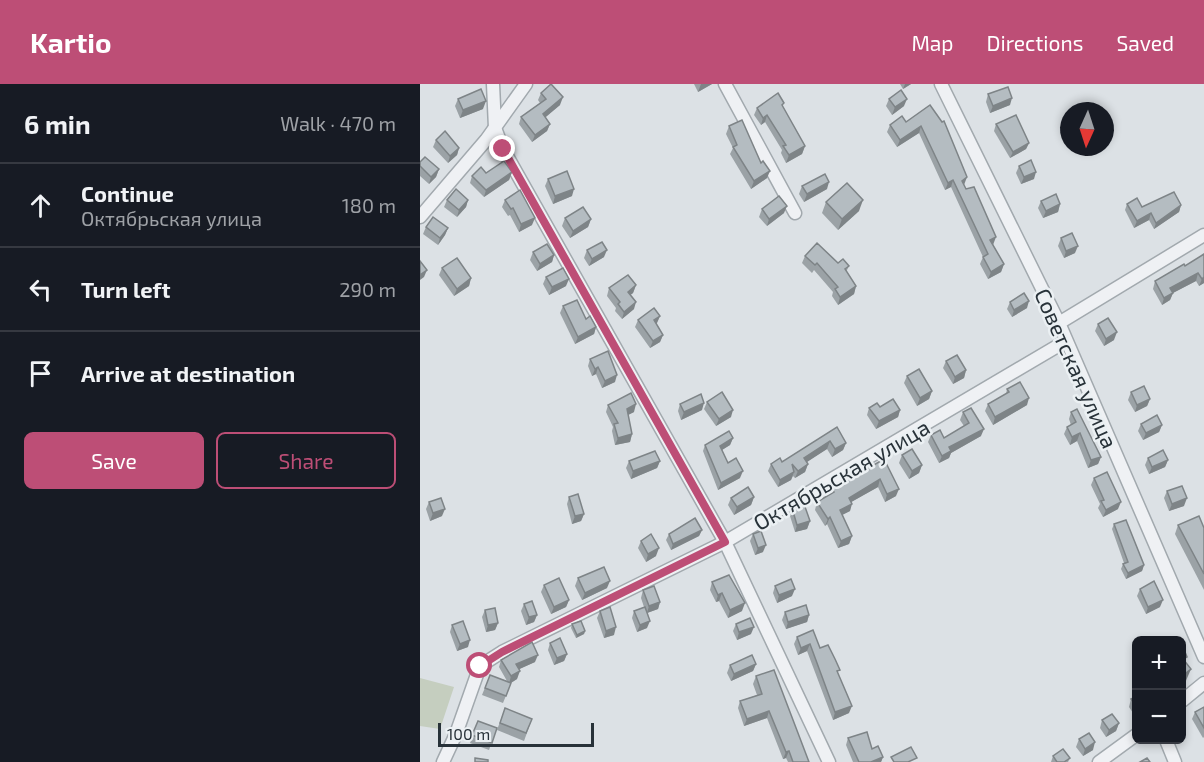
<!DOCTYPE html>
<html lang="en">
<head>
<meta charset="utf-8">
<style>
  body { margin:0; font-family:"Exo 2",sans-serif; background:#20242c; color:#f1f3f6 }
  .controls { position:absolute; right:18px; bottom:18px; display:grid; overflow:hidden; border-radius:9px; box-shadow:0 3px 9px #0003 }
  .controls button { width:54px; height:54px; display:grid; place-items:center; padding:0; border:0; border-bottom:2px solid #363941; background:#171b24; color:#f1f3f6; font:30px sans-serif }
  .compass { position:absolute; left:640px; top:18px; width:54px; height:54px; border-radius:50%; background:#171b24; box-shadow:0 3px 9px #0003; rotate:183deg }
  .scale { position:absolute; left:18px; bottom:15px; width:156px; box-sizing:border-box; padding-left:6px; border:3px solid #283239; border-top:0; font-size:16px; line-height:21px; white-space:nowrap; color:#283239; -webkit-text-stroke:4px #ebf0f3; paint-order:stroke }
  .stop { position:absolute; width:18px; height:18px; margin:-14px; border:4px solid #bd4e76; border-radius:50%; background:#fff }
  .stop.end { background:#bd4e76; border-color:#fff; box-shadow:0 2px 6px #0008 }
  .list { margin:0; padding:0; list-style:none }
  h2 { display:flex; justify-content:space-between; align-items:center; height:78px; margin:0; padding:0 24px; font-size:26px }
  h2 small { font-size:20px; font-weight:400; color:#9ea1a6 }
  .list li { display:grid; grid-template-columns:39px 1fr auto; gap:18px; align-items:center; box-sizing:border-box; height:84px; padding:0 24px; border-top:2px solid #363941 }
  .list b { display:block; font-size:22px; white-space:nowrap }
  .list p { margin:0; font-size:20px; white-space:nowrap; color:#9ea1a6 }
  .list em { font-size:20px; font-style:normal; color:#9ea1a6 }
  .actions { display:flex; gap:12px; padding:18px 24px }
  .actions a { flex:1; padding:14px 0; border:2px solid #bd4e76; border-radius:9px; text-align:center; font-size:21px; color:#bd4e76 }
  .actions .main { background:#bd4e76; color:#fff }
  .icon { flex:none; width:33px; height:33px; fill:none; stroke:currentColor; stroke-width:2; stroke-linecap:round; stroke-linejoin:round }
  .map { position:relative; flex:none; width:784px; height:678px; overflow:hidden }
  header { display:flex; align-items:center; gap:36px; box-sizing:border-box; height:84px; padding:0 30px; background:#bd4e76; color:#fff }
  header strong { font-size:28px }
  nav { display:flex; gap:33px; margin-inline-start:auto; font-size:21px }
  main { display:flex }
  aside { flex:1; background:#171b24 }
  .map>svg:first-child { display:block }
</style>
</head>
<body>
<header>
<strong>Kartio</strong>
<nav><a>Map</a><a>Directions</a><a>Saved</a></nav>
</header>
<main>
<aside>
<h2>6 min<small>Walk · 470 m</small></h2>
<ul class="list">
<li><svg class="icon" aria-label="ahead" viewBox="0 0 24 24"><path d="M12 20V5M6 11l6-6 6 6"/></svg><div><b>Continue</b><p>Октябрьская улица</p></div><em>180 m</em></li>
<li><svg class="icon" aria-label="left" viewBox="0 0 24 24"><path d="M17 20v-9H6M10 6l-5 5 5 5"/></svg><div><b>Turn left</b></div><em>290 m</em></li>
<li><svg class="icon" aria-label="arrive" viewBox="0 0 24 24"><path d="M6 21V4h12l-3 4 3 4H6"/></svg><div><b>Arrive at destination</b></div></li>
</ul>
<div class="actions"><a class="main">Save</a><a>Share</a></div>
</aside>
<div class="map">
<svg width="784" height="678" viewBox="0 0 784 678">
  <rect width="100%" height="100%" fill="#dce1e5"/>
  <polygon fill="#c5cebf" points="0,594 34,603 20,645 0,642"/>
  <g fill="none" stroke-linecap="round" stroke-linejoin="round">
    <defs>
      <g id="minor">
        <polyline points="73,0 75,44 83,65 305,458 409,678"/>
        <polyline points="305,0 375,129"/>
        <polyline points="521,0 639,239 784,573"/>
        <polyline points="0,133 66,56 106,0"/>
        <polyline points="639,239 784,151"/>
        <polyline points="762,617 784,599"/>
        <polyline points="746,656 755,678"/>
        <polyline points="23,678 36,650 60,582 82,568 305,458 646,257"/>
        <polyline points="679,678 716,651"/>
      </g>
    </defs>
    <use href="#minor" stroke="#a2a9ae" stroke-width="15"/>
    <use href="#minor" stroke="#eff1f4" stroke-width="12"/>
  </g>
  <g fill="#9ba2a6">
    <polygon points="274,0 292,0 278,8"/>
    <polygon points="480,0 491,0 483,5"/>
    <polygon points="121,9 140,21 125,33 130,40 127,47 112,58 99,40 101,33 120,19 118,16"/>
    <polygon points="568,10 590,21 570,29 566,18"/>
    <polygon points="38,15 63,25 40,34 35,22"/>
    <polygon points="469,15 484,22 472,31 466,22"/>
    <polygon points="510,21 544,101 573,161 584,180 581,188 568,195 560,180 563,173 531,103 525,106 499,49 477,63 467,48 470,41 486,38"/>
    <polygon points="363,23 385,62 382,70 366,79 361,69 362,66 345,38 341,41 334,31 337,24"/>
    <polygon points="576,40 609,59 606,65 590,74 574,47"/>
    <polygon points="309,42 347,94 331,105 310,70 313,64 306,50"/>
    <polygon points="16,56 39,64 37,71 28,79 13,63"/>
    <polygon points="0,78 19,85 16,93 9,100 0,92"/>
    <polygon points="599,82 614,95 601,100 596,89"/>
    <polygon points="92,88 89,96 64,113 50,99 52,92 66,89"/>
    <polygon points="128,95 152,112 133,120 125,102"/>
    <polygon points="382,102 407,105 384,118 379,110"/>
    <polygon points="27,116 48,116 46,123 37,133 24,123"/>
    <polygon points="85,116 112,141 99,148 90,131 88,132 82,123"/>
    <polygon points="621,117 640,120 638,128 623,134 618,124"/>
    <polygon points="406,118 439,127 418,146 402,129"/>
    <polygon points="707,120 722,123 761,121 759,128 734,145 729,136 714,144 705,126"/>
    <polygon points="342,125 364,129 347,142 339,133"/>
    <polygon points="145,134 171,135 168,143 150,154 142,142"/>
    <polygon points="6,143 28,144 25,151 18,161 3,150"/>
    <polygon points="641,154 655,169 644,174 638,162"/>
    <polygon points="167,166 184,173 169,182 164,174"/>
    <polygon points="113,168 134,171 132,178 117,187 110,176"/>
    <polygon points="784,170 784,199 779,202 776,197 753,209 750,216 742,221 733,205 735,197 765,182"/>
    <polygon points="385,172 429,182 426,188 436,202 434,210 418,221 412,212 413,208 394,186 392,189 382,179"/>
    <polygon points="22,184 51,194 49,202 34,212 19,191"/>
    <polygon points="126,193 146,202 129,211 123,200"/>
    <polygon points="216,201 213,209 210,211 214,225 202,235 195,227 196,224 187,212 189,204"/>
    <polygon points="590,218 607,224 592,233 587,225"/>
    <polygon points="143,222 166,235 176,243 174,250 155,260 140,229"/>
    <polygon points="240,232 236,240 243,251 240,258 230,264 215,243 218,236"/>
    <polygon points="678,240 694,256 684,262 675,247"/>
    <polygon points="170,275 195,298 182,304 176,290 172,292 168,282"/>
    <polygon points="526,277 546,286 544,294 533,300 523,284"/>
    <polygon points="487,292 512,307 509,315 497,322 484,299"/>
    <polygon points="587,305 607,321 573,341 565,327 568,320 586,310"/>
    <polygon points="711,308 730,315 727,322 715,328 708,316"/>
    <polygon points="287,318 311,333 296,342 284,325"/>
    <polygon points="260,320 282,326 261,336 258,327"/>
    <polygon points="188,321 214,328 208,331 212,350 210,358 195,361 192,347 193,343 186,328"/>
    <polygon points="460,323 480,326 478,333 456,345 447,331 449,324"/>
    <polygon points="543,328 561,352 531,369 529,374 519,379 508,358 511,351 524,354 544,342 540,336"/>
    <polygon points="651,328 681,373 678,380 668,384 657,357 650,361 644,350 647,343 651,341 649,335"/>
    <polygon points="721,340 742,341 739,348 723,356 718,347"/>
    <polygon points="417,343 426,359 423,366 412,373 407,365 386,378 388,380 385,388 375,394 373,392 371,396 358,403 348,387 351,380 362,378"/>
    <polygon points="313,354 310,361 302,366 308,379 320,394 298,406 283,367 285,361"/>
    <polygon points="482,371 502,381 499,389 489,395 479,379"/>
    <polygon points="728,374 748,376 745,383 729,390 725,381"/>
    <polygon points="464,375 476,412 465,418 458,403 431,418 430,427 422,431 432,452 429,460 418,464 407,440 405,442 395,426 397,418 410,410 412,405"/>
    <polygon points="209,377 240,377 237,384 211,395 206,384"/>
    <polygon points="674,394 698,425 683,433 678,424 680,420 671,401"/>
    <polygon points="747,407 764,422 749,427 744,414"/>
    <polygon points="149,413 164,430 161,437 152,440 147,420"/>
    <polygon points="334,413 331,421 314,431 308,421 311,414"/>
    <polygon points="9,418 22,432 10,437 6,425"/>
    <polygon points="372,424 390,437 387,445 375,448 370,432"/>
    <polygon points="694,440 724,481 722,487 706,495 701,485 703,480 704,479 692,445"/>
    <polygon points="758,441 784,444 784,506 755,450"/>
    <polygon points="282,446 279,452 251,466 246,456 249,450"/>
    <polygon points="333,450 343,468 335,471 330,457"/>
    <polygon points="221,457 236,472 226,478 218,464"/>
    <polygon points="158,494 187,504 162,516 155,502"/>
    <polygon points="292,498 322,527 308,534 299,517 296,518 290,506"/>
    <polygon points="124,501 149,516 146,523 131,530 121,508"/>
    <polygon points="355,502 372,512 357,519 353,509"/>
    <polygon points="720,505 740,523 726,530 717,512"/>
    <polygon points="223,506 240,518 238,525 227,529 227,544 217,548 212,534 214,527 224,523 221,514"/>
    <polygon points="104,520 117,531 114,538 106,541 101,527"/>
    <polygon points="65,526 78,539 75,546 66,548 62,533"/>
    <polygon points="180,527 194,551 184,554 177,534"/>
    <polygon points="365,528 389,531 387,538 366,545 362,536"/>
    <polygon points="152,540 165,547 164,550 156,554 151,544"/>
    <polygon points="316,540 331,550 317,556 313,547"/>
    <polygon points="32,541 48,563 37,567 30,548"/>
    <polygon points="377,553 400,564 418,590 429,629 413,636 387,567 378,571 374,560"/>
    <polygon points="130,559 147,570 144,577 134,581 128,566"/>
    <polygon points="717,560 717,579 712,568 715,561"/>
    <polygon points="81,576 115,578 99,585 97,595 91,599 83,619 62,611 70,591 87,597 79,583"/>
    <polygon points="336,580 333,587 311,597 307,589 310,581"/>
    <polygon points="336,592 389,678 368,678 366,674 363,675 347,634 324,642 318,624 320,617 337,611 333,600"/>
    <polygon points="717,612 717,631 715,632 709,623 711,615"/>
    <polygon points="784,623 784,653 783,654 772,635 775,628"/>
    <polygon points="85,624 112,635 104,657 77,646"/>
    <polygon points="682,636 699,639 696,647 686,653 680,644"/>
    <polygon points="58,637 77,644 69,666 50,659"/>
    <polygon points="428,654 452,665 463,673 461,678 433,678 426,661"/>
    <polygon points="659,655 673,666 663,672 656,663"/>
    <polygon points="633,672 650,674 648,678 631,678"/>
  </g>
  <g fill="#7e8487">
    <polygon points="281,0 292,0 278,8"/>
    <polygon points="485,0 491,0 483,5"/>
    <polygon points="143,13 140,21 120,38 123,30"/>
    <polygon points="592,14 590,21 570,29 573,22"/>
    <polygon points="487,15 484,22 472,31 475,23"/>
    <polygon points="66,17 63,25 40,34 43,26"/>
    <polygon points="347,31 345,38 341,41 343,34"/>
    <polygon points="130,40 127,47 112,58 115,51"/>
    <polygon points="501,42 499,49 477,63 480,56"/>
    <polygon points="609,59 606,65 590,74 593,68"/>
    <polygon points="385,62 382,70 366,79 369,71"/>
    <polygon points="39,64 37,71 28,79 30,72"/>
    <polygon points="19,85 16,93 9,100 11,93"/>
    <polygon points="350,87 347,94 331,105 334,97"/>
    <polygon points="92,88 89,96 64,113 66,106"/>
    <polygon points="616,88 614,95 601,100 604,93"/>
    <polygon points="547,93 544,101 542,97"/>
    <polygon points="533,96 531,103 525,106 528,99"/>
    <polygon points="409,98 407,105 384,118 387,110"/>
    <polygon points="154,105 152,112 133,120 135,112"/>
    <polygon points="48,116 46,123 37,133 39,126"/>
    <polygon points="443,116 439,127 418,146 422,135"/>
    <polygon points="640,120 638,128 623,134 626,127"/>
    <polygon points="761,121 759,128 734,145 736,139"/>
    <polygon points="367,122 364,129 347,142 349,135"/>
    <polygon points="731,129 729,136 714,144 717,137"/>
    <polygon points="115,134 112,141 99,148 101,140"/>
    <polygon points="171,135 168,143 150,154 153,147"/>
    <polygon points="28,144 25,151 18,161 20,154"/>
    <polygon points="576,153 573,161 570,156"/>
    <polygon points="658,162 655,169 644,174 646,167"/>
    <polygon points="187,166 184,173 169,182 172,175"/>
    <polygon points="134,171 132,178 117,187 120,180"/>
    <polygon points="584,180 581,188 568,195 571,188"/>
    <polygon points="7,186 4,193 0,196 0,191"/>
    <polygon points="778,189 776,197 747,212 750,204"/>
    <polygon points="784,193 784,199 779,202 782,195"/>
    <polygon points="51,194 49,202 34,212 37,205"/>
    <polygon points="149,195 146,202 129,211 132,203"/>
    <polygon points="216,201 213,209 205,215 208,208"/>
    <polygon points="436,202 434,210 418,221 420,213"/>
    <polygon points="753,209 750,216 742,221 744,214"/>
    <polygon points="609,217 607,224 592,233 594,226"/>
    <polygon points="216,218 214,225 202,235 204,228"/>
    <polygon points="240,232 237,239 231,244 234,236"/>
    <polygon points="176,243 174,250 155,260 158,253"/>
    <polygon points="697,248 694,256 684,262 686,255"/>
    <polygon points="243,251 240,258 230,264 233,257"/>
    <polygon points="178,283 176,290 172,292 175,285"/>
    <polygon points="546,286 544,294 533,300 535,293"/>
    <polygon points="197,291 195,298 182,304 185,297"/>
    <polygon points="512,307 509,315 497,322 500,314"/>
    <polygon points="609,314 607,321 573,341 575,333"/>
    <polygon points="730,315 727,322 715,328 717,321"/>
    <polygon points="284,319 282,326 261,336 264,328"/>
    <polygon points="216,320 214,328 204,333 207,325"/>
    <polygon points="313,326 311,333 296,342 299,335"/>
    <polygon points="480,326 478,333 456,345 459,337"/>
    <polygon points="742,341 739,348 723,356 726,349"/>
    <polygon points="564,345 561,352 531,369 529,374 519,379 522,372 529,363"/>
    <polygon points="660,349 657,357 650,361 652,353"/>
    <polygon points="212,350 210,358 195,361 198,354"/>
    <polygon points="313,354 310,361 297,369 300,362"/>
    <polygon points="410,357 407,365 381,382 384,374"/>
    <polygon points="426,359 423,366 412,373 415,365"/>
    <polygon points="681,373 678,380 668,384 671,376"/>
    <polygon points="748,376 745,383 729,390 732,383"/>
    <polygon points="240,377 237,384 211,395 213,387"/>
    <polygon points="388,380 385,388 375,394 378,387"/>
    <polygon points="502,381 499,389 489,395 492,387"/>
    <polygon points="323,387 320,394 298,406 301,399"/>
    <polygon points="374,388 371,396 358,403 360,396"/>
    <polygon points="460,395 458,403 426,421 429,414"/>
    <polygon points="479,405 476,412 465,418 467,410"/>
    <polygon points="334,413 331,421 314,431 317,423"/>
    <polygon points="767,414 764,422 749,427 752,420"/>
    <polygon points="701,418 698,425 683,433 686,426"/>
    <polygon points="432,420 430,427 418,433 420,426"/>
    <polygon points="25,425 22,432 10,437 13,429"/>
    <polygon points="164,430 161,437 152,440 155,432"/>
    <polygon points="410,433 407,440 405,442 408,435"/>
    <polygon points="390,437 387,445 375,448 377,441"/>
    <polygon points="282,446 279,452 251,466 253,460"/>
    <polygon points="432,452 429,460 418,464 421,457"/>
    <polygon points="346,461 343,468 335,471 338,464"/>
    <polygon points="239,464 236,472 226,478 228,470"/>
    <polygon points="724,481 722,487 706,495 708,489"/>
    <polygon points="190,497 187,504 162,516 165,509"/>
    <polygon points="375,505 372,512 357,519 359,511"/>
    <polygon points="302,509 299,517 296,518 298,511"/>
    <polygon points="149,516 146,523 131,530 134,523"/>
    <polygon points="743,516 740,523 726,530 728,523"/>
    <polygon points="240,518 238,525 227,529 229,522"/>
    <polygon points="325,519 322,527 308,534 310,526"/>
    <polygon points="117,531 114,538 106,541 109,533"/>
    <polygon points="389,531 387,538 366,545 368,538"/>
    <polygon points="230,537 227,544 217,548 220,541"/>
    <polygon points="78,539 75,546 66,548 68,541"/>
    <polygon points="196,543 194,551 184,554 186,547"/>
    <polygon points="334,543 331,550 317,556 319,548"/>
    <polygon points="165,547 164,550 156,554 157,551"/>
    <polygon points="50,556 48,563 37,567 40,560"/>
    <polygon points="390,560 387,567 378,571 381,564"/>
    <polygon points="147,570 144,577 134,581 137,574"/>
    <polygon points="118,571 115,578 93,588 96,580"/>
    <polygon points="336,580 333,587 311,597 314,590"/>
    <polygon points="771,585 765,599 762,602 762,592"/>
    <polygon points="100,587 97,595 89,600 91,592"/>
    <polygon points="432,622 429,629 413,636 415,628"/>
    <polygon points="349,627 347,634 324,642 327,635"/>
    <polygon points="699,639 696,647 686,653 689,646"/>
    <polygon points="675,658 673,666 663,672 665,665"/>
    <polygon points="369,667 366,674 363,675 366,668"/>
    <polygon points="463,673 461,678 451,678"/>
  </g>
  <g fill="#b4bcc1" stroke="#7e8487" stroke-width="1.5">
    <polygon points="131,0 143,13 123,30 130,40 115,51 101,33 126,15 121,9"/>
    <polygon points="588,3 592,14 573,22 568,10"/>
    <polygon points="61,5 66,17 43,26 38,15"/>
    <polygon points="481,6 487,15 475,23 469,15"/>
    <polygon points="358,9 364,19 362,21 385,62 369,71 363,62 366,61 347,31 343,34 337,24"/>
    <polygon points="510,21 522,38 524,37 547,93 542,97 546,105 554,103 576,153 570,156 584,180 571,188 563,173 568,170 533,96 528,99 501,42 480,56 470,41 482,32 486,38"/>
    <polygon points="596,31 609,59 593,68 576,40"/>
    <polygon points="322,36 341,79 343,77 350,87 334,97 313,63 317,61 309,42"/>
    <polygon points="25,47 39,64 30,72 16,56"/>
    <polygon points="5,73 19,85 11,93 0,82 0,78"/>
    <polygon points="611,76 616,88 604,93 599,82"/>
    <polygon points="84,77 92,88 66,106 52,92 61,83 66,89"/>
    <polygon points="147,87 154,105 135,112 128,95"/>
    <polygon points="405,90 409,98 387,110 382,102"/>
    <polygon points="427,99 443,116 422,135 406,118"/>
    <polygon points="36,105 48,116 39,126 27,116"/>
    <polygon points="100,106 115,134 101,140 93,124 91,125 85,116"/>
    <polygon points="754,108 761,121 736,139 731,129 717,137 707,120 717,114 722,123"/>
    <polygon points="636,110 640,120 626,127 621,117"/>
    <polygon points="359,112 367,122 349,135 342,125"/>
    <polygon points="163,123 171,135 153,147 145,134"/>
    <polygon points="13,133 28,144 20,154 6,143"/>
    <polygon points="652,149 658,162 646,167 641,154"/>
    <polygon points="182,158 187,166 172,175 167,166"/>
    <polygon points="397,159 418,179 423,175 429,182 425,185 436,202 420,213 415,205 418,203 397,179 395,181 385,172"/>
    <polygon points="127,160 134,171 120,180 113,168"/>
    <polygon points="784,170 784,193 782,195 778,189 750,204 753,209 744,214 735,197 764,180 765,182"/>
    <polygon points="37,174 51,194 37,205 22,184"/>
    <polygon points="0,177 7,186 0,191"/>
    <polygon points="143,184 149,195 132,203 126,193"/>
    <polygon points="208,191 216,201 208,208 216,218 204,228 198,220 200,218 189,204"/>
    <polygon points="604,209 609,217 594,226 590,218"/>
    <polygon points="157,216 166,235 170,232 176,243 158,253 143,222"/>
    <polygon points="234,224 240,232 234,236 243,251 233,257 218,236"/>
    <polygon points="688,234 697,248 686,255 678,240"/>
    <polygon points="188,267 197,291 185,297 178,283 175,285 170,275"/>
    <polygon points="537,271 546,286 535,293 526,277"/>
    <polygon points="499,285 512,307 500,314 487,292"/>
    <polygon points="600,298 609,314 575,333 568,320 589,308 587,305"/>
    <polygon points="724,302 730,315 717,321 711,308"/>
    <polygon points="302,308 313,326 299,335 287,318"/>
    <polygon points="211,309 216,320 207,325 212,350 198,354 194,340 198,339 188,321"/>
    <polygon points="281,310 284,319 264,328 260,320"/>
    <polygon points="473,315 480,326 459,337 449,324 457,319 460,323"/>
    <polygon points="551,324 564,345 529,363 531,367 522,372 511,351 520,346 524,354 549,339 543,328"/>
    <polygon points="657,325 681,373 671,376 660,349 652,353 647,343 656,338 651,328"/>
    <polygon points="737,331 742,341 726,349 721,340"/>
    <polygon points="417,343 426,359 415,365 410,357 384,374 388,380 378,387 372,380 374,388 360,396 351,380 360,374 362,378"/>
    <polygon points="309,347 313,354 300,362 308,379 316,374 323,387 301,399 285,361"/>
    <polygon points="492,365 502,381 492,387 482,371"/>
    <polygon points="743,366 748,376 732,383 728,374"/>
    <polygon points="235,367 240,377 213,387 209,377"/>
    <polygon points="464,375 479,405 467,410 460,395 429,414 432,420 420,426 432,452 421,457 410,433 408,435 397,418 414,408 412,405"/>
    <polygon points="687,388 701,418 686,426 681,417 684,416 674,394"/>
    <polygon points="762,402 767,414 752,420 747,407"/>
    <polygon points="328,403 334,413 317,423 311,414"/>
    <polygon points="158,410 164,430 155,432 149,413"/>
    <polygon points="21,414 25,425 13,429 9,418"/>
    <polygon points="384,420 390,437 377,441 372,424"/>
    <polygon points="779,432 784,444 784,490 758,441"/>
    <polygon points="275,434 282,446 253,460 249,450"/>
    <polygon points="706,436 724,481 708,489 703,480 708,478 694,440"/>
    <polygon points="341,447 346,461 338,464 333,450"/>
    <polygon points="231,450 239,464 228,470 221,457"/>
    <polygon points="184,483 190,497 165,509 158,494"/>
    <polygon points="309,491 325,519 310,526 302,509 298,511 292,498"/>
    <polygon points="139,494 149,516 134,523 124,501"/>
    <polygon points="371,495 375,505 359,511 355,502"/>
    <polygon points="734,497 743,516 728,523 720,505"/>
    <polygon points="234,502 240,518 229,522 223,506"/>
    <polygon points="112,517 117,531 109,533 104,520"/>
    <polygon points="386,521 389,531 368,538 365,528"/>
    <polygon points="190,523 196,543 186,547 180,527"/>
    <polygon points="225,523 230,537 220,541 214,527"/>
    <polygon points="75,524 78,539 68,541 65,526"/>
    <polygon points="330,534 334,543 319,548 316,540"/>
    <polygon points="43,537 50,556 40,560 32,541"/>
    <polygon points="161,537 165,547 157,551 152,540"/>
    <polygon points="393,546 400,564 408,561 415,575 420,586 417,587 432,622 415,628 390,560 381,564 377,553"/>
    <polygon points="140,554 147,570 137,574 130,559"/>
    <polygon points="112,558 118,571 96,580 100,587 91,592 81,576"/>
    <polygon points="763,563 767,573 762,576 762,564"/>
    <polygon points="332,571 336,580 314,590 310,581"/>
    <polygon points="763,575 771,585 762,592 762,577"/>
    <polygon points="354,586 389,678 373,678 369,667 366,668 349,627 327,635 320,617 342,610 336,592"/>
    <polygon points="70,591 91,599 86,612 65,604"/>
    <polygon points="717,612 717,623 711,615"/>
    <polygon points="784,623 784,644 775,628"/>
    <polygon points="85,624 112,635 106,649 80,639"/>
    <polygon points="692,630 699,639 689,646 682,636"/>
    <polygon points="58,637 77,644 72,659 52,651"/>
    <polygon points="447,648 452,665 458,662 463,673 451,678 439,678 428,654"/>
    <polygon points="669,649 675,658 665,665 659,655"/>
    <polygon points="491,663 497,674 488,678 474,678 471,673"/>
    <polygon points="643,665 650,674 644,678 637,678 633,672"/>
    <polygon points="55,674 68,676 68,678 55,678"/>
    <polygon points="727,674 730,678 720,678"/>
  </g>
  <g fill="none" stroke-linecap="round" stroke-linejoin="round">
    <polyline stroke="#bd4e76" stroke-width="8" points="60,582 82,568 305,458 83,65"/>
  </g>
  <g text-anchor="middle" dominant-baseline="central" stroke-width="5" stroke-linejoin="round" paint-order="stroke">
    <g font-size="22" fill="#283239" stroke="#ebf0f3">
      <text transform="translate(657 284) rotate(66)">Советская улица</text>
      <text transform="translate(421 390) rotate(-30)">Октябрьская улица</text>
    </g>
  </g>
</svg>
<div class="controls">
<button>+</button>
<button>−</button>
</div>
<svg class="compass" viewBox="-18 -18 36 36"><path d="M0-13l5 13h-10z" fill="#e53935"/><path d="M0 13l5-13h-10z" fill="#9ea1a6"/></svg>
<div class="scale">100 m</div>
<div class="stop" style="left:60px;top:582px"></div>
<div class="stop end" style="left:83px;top:65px"></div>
</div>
</main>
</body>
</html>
